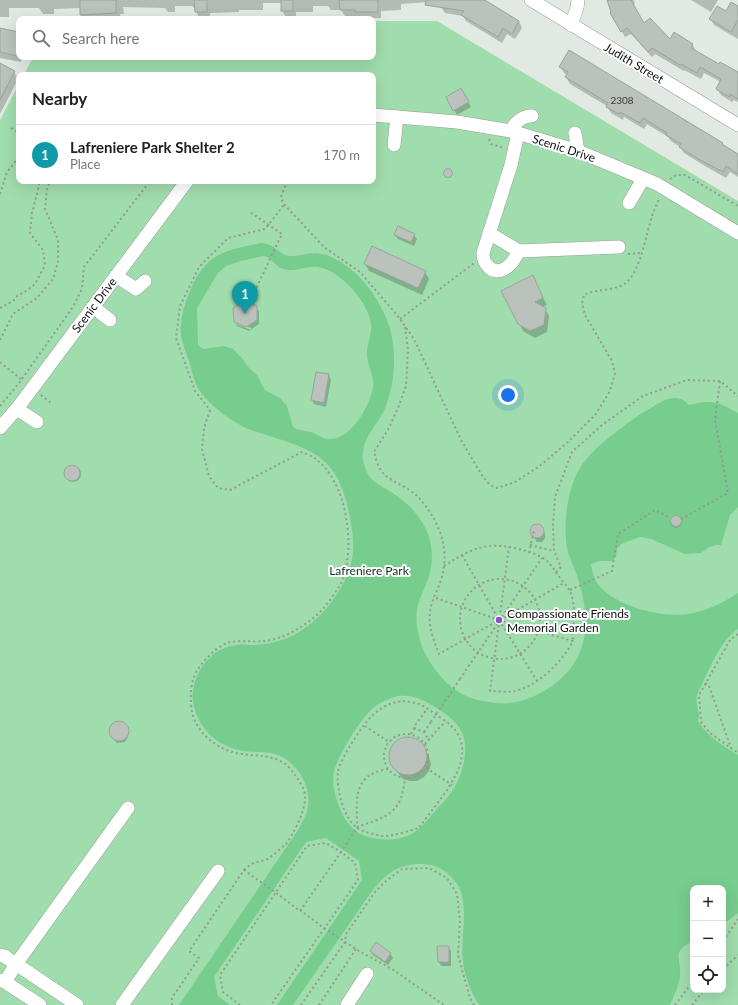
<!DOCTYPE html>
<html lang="en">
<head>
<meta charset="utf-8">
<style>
  body { margin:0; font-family:Lato,sans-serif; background:#f6f6f6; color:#222 }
  .controls { position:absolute; right:12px; bottom:12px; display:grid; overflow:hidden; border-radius:8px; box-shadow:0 4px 16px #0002 }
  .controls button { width:36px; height:36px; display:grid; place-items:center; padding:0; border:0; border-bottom:1px solid #e0e0e0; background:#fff; color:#222; font:20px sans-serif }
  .you { position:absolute; left:508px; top:395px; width:14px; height:14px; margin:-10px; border:3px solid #fff; border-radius:50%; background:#1a73e8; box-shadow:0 0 0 6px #1a73e833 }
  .badge { display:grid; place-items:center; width:26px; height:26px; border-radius:50%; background:#8752ca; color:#fff; font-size:13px; font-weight:700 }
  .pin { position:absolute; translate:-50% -33px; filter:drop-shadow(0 1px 2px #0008) }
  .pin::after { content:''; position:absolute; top:21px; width:14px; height:12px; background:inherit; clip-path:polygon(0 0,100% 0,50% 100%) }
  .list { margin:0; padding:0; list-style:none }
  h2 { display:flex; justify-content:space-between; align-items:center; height:52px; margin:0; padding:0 16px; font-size:17px }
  h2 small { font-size:13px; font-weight:400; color:#767676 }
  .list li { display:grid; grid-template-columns:26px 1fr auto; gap:12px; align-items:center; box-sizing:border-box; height:60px; padding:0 16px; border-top:1px solid #e0e0e0 }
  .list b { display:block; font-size:15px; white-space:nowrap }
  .list p { margin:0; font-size:13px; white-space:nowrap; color:#767676 }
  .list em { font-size:13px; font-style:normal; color:#767676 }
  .icon { flex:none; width:22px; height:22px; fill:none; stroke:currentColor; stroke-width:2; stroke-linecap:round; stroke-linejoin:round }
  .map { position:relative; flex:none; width:738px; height:1005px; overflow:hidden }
  .search { position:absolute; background:#fff; box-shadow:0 4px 16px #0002; left:16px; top:16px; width:360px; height:44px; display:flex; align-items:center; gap:10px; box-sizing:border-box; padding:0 14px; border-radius:8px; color:#767676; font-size:15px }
  .panel { position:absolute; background:#fff; box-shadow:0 4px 16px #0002; left:16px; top:72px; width:360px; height:112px; border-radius:8px }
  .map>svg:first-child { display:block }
</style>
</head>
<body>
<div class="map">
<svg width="738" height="1005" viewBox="0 0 738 1005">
  <rect width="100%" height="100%" fill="#e1e9e2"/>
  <path fill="#a0ddad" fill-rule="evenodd" d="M373 21H437L738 201V1005H0V120L19 84V181H373V75H24L33 57H373ZM693 888H723V990H693Z"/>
  <path fill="#77cd8d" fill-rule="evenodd" d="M261 243C275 244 278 254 289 256 301 257 310 250 326 255 355 265 378 295 388 323 396 344 396 375 389 396 387 403 385 410 381 416 373 430 361 441 363 459 367 485 384 485 401 499 414 509 424 522 429 537 433 550 433 566 428 579 425 589 419 598 417 609 415 624 419 642 426 655 436 674 451 691 471 698 479 701 489 702 497 703 517 705 536 697 552 686 589 660 591 622 579 582 576 571 571 562 568 552 563 533 566 501 573 483 581 460 598 446 616 432 628 423 639 414 651 408 664 400 677 392 689 405 712 399 718 402 738 413V507L730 515 721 545H716L709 547 701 553 685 554 651 539 640 537 621 544 617 549 616 556 613 561H600L591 564C592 570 593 576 596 581 611 606 661 618 688 614 706 611 723 603 738 593V629C721 640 712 664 703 682 701 686 698 691 697 696 695 705 701 713 698 721 707 736 723 746 738 755V913L723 924V888H693V941C671 953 681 955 680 975 679 986 674 996 670 1005H479C471 992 465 977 463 962 460 940 469 907 459 887 457 883 453 879 449 875 442 868 433 864 422 864 397 864 387 873 372 891L293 1005H277L362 880 359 861 326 838 306 842 214 977 218 996 230 1005H179L298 830C302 822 307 815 308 806 311 784 296 761 275 754 263 751 251 753 239 750 216 745 197 727 193 702 190 677 209 647 237 645 241 644 246 645 250 645 262 645 274 643 285 639 317 627 350 587 353 552 354 537 351 522 348 508 344 492 339 476 327 464 309 445 275 439 251 430 234 424 209 405 199 390 194 382 192 370 189 361 186 352 182 344 181 335 179 326 184 305 188 296 204 255 220 251 261 243ZM263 256C274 258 274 266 283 269 294 273 307 265 318 267 340 270 369 303 371 324 372 336 366 346 367 357 369 368 374 376 373 387 370 406 351 440 329 439 322 439 316 433 310 432 303 430 299 431 293 427L287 406 280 398 265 390 257 375 249 368 242 358 233 349 224 346 203 349 200 347 198 344 197 308 218 273 226 266 241 261ZM398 696C416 695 423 700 438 709 459 722 469 735 464 761 462 773 457 785 450 794 446 800 440 805 436 810 427 820 419 832 407 836 394 841 381 840 368 837 356 834 347 824 342 813 337 801 331 786 334 772 338 755 358 724 369 712 377 703 388 699 398 696Z"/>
  <g fill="#0003">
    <polygon points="0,0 483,0 519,21 522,28 515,39 507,34 502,43 466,21 463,16 445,13 441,7 442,1 401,4 401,10 381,11 381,18 360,18 359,16 345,16 341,10 331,10 328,6 313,6 313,12 296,12 296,17 286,17 282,11 282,3 263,3 263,10 239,10 239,12 210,13 210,18 199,19 196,10 192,6 175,6 175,12 168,12 165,8 123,7 124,14 120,14 120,19 84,19 81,15 81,8 54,9 54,14 43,14 39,8 9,8 9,17 0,17"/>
    <polygon points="608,0 634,0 635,4 632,5 644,25 670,41 692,44 696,51 719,65 738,73 738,102 734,100 732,102 721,95 717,89 721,82 704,73 701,79 684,70 684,71 655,54 652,57 631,34 625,37 611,13 612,13"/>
    <polygon points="691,0 718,0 711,12"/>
    <polygon points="738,7 738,39 714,25 711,19"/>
    <polygon points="0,29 19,33 19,57 22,57 21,62 0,58"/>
    <polygon points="0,64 14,72 18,79 0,114"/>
    <polygon points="561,67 722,144 724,147 738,156 738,177 730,172 726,178 705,166 684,153 680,147 671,141 668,137 647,124 644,129 624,117 623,120 611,113 607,106 570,84 566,77 567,75 564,73"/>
    <polygon points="461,90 471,107 457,115 447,97"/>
    <circle cx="448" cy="174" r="4"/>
    <polygon points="395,235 414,235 417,239 414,246 398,239"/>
    <polygon points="365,264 425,272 429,279 422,295 369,271"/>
    <polygon points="536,284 547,305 542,307 545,309 549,316 547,332 535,338 523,331 519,323"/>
    <polygon points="256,307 259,312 259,324 249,331 237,326 236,324 251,330 251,328 236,322 236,323 235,322"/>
    <polygon points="329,375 331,380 326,407 314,404 312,400"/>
    <circle cx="73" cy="474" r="8"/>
    <circle cx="676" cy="522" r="5.5"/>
    <polygon points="534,525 538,525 545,533 545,538 542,542 537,542 531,533 531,529"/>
    <polygon points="121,722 126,726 128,737 125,742 117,743 110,735 110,728 114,723"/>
    <polygon points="409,738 415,740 420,743 429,757 431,764 429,771 424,777 417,781 410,781 403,779 398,773 391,760 391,753 393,747 397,742 402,739"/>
    <polygon points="448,947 451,951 451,966 441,966 439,962"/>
    <polygon points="371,951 390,953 393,958 388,965 373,955"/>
  </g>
  <g fill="#bbc2bc" stroke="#9ca39d">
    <polygon points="80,0 116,0 116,13 80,15"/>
    <polygon points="194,0 207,0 207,12 195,12"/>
    <rect x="281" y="0" width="12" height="11"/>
    <polygon points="339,0 378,0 378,12 355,12 355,10 340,10"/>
    <polygon points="426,0 485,0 519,21 512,34 503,28 498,37 461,15 464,11 425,5"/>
    <polygon points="607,0 631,0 644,23 650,18 670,39 674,32 693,44 691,48 719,64 720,62 738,72 738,99 730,94 729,97 716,89 721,79 700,67 697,73 681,64 680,65 652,48 648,52 627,28 621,32 610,13 611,12"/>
    <polygon points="731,2 738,6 738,20 731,32 709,19 717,6 726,11"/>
    <polygon points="0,28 19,32 19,46 17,56 0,52"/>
    <polygon points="569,50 723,143 722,144 738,154 738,174 726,166 723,172 700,160 679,147 681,144 666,135 667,133 643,118 640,123 620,112 619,114 606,107 608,103 565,77 568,72 559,67"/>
    <polygon points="0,63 15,71 0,100"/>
    <polygon points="461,88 469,102 453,111 446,97"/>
    <circle cx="448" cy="173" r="4.5"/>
    <polygon points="398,226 415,234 411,242 394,235"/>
    <polygon points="372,246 426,271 418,288 364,264"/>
    <polygon points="533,275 543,298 535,302 546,308 544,325 530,331 518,324 501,291"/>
    <polygon points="244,300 257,306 257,320 246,327 234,322 233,308"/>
    <polygon points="316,372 329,374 324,403 311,400"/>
    <circle cx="72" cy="473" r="8"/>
    <circle cx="676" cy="521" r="5.5"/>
    <circle cx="537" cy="531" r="7"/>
    <circle cx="119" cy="731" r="10"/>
    <circle cx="408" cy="756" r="19"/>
    <polygon points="376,942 391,953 385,962 370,951"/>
    <polygon points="437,946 449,946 449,962 438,962"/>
  </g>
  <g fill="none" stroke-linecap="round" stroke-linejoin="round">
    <defs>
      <g id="minor">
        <polyline points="531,0 738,125"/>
        <polyline points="571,25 577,8 578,0"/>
        <polyline points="373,115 457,122 511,131 578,151 657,184 738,233"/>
        <path d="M511 131C514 123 523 115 532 116"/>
        <path d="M518 133 511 165 483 253C483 264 492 275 504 269 511 266 515 258 519 251L619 247"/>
        <polyline points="575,133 578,151"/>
        <polyline points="394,145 397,117"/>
        <polyline points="629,203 643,179"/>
        <polyline points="489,233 519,251"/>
        <polyline points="116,276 136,289 145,281"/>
        <polyline points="93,307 110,320"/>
        <polyline points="17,409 37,422"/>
        <polyline points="0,428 19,406 187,181"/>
        <polyline points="0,955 4,956 77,1005"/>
        <polyline points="0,980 5,982 40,1005"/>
        <polyline points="5,982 16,964 128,808"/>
        <polyline points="122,1005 218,871"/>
        <polyline points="347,1005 367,974"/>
      </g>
    </defs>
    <use href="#minor" stroke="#979e98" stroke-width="14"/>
    <g stroke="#939994" stroke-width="2" stroke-dasharray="2 3" stroke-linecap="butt">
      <polyline points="11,128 19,133"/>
      <polyline points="489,139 491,144 504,148"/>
      <polyline points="670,179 676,175 685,175 738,206"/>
      <path d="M287 181 281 197 283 203 324 247 360 272 397 315 414 339 461 440 481 474 490 485 497 488 515 482 541 465 569 441 595 415 609 393 615 374 612 361 585 315 582 303 584 295C597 288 615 292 627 282 640 271 647 232 652 216 654 210 657 204 659 199"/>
      <polyline points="0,194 7,172 16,161 19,160"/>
      <polyline points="628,254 641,253"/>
      <polyline points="250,301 282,234 250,212"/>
      <polyline points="0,308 13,301 17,296 28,290 35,284 45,265 43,250 30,233 32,213 39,186 39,181"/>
      <polyline points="400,319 474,263"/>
      <path d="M405 327 408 350 406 386 398 408 389 428 374 452C376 459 378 469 384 474 392 482 408 487 417 496 427 506 435 519 440 532 446 549 446 566 440 583 436 593 431 602 430 612 428 626 434 641 439 654L499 620 433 597"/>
      <polyline points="0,340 13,314 37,298 53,279 58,262 58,240 45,209 47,189 50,181"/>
      <polyline points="0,362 22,380"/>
      <polyline points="41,395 51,403"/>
      <polyline points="0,406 19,383 73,307 82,289 84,267 150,181"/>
      <polyline points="681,519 728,493 715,420 720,381"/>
      <polyline points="530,545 554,551"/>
      <polyline points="529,553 534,530"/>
      <polyline points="462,555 499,620 537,681"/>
      <path d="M444 566C458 557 472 548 489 546 504 544 535 551 547 561 554 568 558 576 564 583 569 588 572 594 573 602 575 614 573 629 573 641"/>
      <polyline points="556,572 561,567 554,551 553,526 555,497 572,452 602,425 643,396 687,380 720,381 738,396"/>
      <circle cx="500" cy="619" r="40"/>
      <polyline points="570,590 612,571 618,534 655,510 670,518"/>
      <path d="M499 620 573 641C563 661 538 686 515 691 508 693 498 691 490 691L509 547"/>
      <polyline points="500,620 564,583"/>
      <polyline points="738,634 730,640 699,695 701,722 710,733 738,753"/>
      <polyline points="460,679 542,558"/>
      <polyline points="705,683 709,686 731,748"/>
      <path d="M403 701C408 702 415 702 421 705 428 708 434 714 441 718 491 749 440 797 419 828 408 831 395 836 384 836 375 835 364 832 357 828 343 817 336 788 338 772 339 761 364 722 373 715 381 707 392 702 403 701Z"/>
      <polyline points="365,726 389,742"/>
      <polyline points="414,728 424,732 429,741"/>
      <polyline points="424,732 431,722"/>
      <circle cx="406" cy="756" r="22"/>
      <polyline points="411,734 416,724 427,709"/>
      <polyline points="425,744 438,729 446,722"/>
      <polyline points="426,768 452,785"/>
      <path d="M388 769C352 775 357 798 357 827 374 821 394 817 401 798 403 792 404 785 405 779"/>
      <path d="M244 870C247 868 250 864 254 863 259 861 265 861 269 858 274 855 281 848 286 844 294 833 305 812 305 798 306 790 299 781 295 775 292 771 287 764 282 762 270 755 256 756 242 754 217 751 191 730 191 703 190 689 192 676 201 665 208 656 219 645 230 642 244 640 258 643 271 640 289 636 304 626 318 614 324 609 341 586 343 579 355 544 347 483 316 459 312 456 306 454 302 452L230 490 218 488 209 476 202 449 204 428 210 410 195 391 176 338 180 306 199 267 228 238 265 229 284 205"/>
      <polyline points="300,910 324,928 359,951 392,969 444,1005"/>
      <polyline points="723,941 738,919"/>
      <polyline points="723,969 738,955"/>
      <polyline points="172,1005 172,998 199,958 189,951 244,870 275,892 300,911 341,852 355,863 358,880 271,1005"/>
      <polyline points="240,1005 223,992 220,975 307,846 326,843 341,852 357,827"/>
      <polyline points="301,1005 345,942 346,934 375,892 386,881 402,869 429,868 447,878 457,894 460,921 458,955 470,998 474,1005"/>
      <polyline points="319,1005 356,949"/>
      <polyline points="675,1005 693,981"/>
      <polyline points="692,1005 704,990"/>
    </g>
    <use href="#minor" stroke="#fff" stroke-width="13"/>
    <polyline stroke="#939994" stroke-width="2" stroke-dasharray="2 3" stroke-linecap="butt" points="431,722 460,679"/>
  </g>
  <circle fill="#8752ca" stroke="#fff" stroke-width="1.5" cx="499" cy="620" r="4"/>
  <g text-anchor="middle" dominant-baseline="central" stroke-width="4" stroke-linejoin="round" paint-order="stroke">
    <g font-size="10" fill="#383c39">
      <text x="622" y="100">2308</text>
    </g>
    <g font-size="12" fill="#0d0f0d" stroke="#fff">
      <text transform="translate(634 63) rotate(31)">Judith Street</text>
      <text transform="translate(564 148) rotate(18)">Scenic Drive</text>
      <text transform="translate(94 305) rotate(-53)">Scenic Drive</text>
    </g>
    <g font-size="12" fill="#0d3218" stroke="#fff">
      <text x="369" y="570">Lafreniere Park</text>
    </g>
    <g font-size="12" fill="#0d0f0d" stroke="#fff" text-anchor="start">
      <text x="507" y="613">Compassionate Friends<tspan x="507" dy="14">Memorial Garden</tspan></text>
    </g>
  </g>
</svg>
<div class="controls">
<button>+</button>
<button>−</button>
<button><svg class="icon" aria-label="locate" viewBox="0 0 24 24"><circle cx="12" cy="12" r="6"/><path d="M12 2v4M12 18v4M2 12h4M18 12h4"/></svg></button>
</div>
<div class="you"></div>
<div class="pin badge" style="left:245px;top:314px;background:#0f9aa8">1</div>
<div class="search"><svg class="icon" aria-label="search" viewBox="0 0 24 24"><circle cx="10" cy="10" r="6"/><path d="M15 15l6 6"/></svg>Search here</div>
<section class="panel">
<h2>Nearby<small></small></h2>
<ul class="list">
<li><span class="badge" style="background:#0f9aa8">1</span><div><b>Lafreniere Park Shelter 2</b><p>Place</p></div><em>170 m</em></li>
</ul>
</section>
</div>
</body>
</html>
